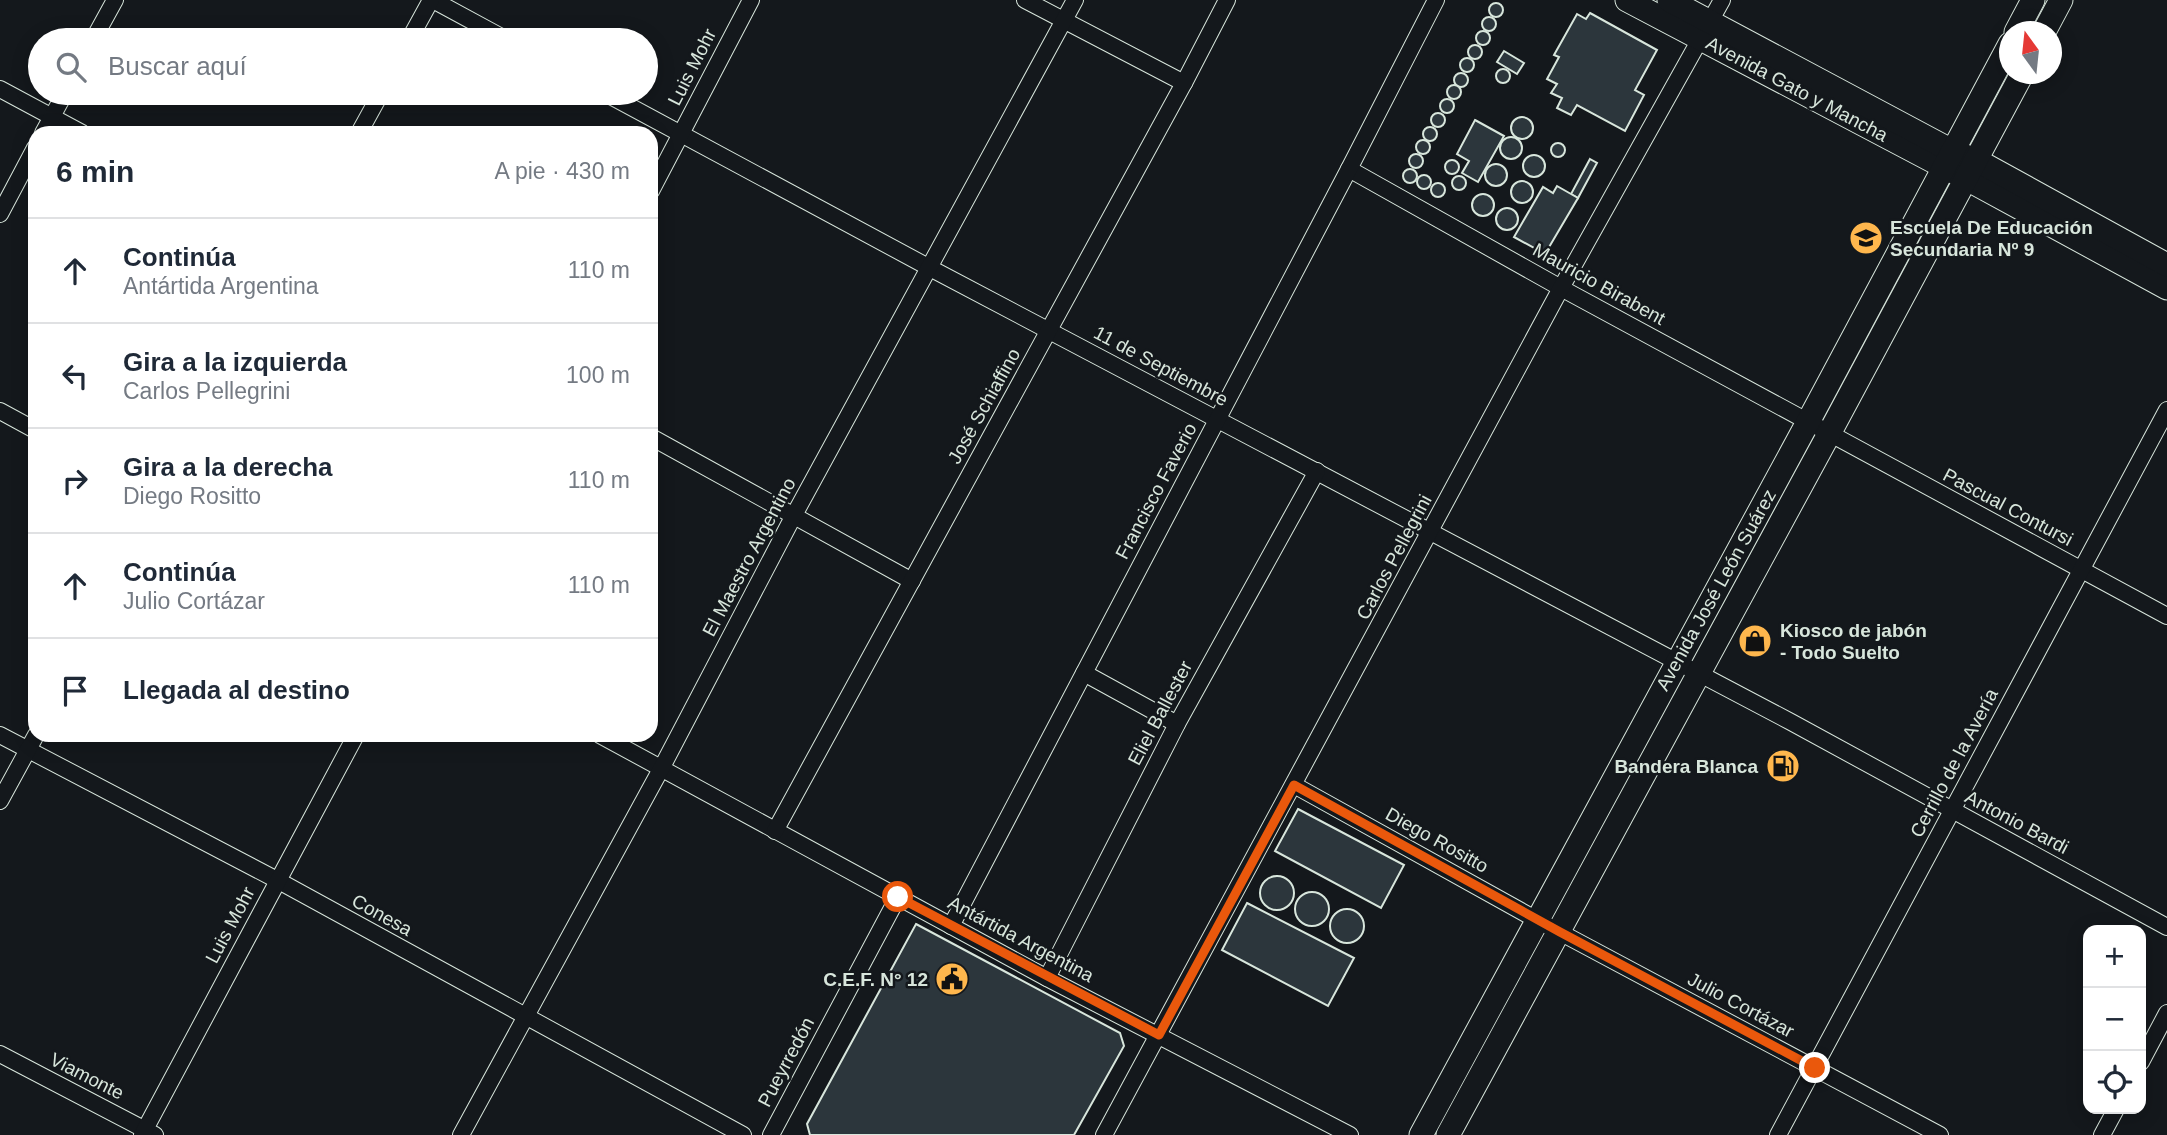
<!DOCTYPE html>
<html lang="es">
<head>
<meta charset="utf-8">
<style>
  body { margin:0; font-family:Helvetica,sans-serif; background:#f2f2f3; color:#1f2937 }
  .controls { position:absolute; right:21px; bottom:21px; display:grid; overflow:hidden; border-radius:14px; box-shadow:0 4px 18px #0003 }
  .controls button { width:63px; height:63px; display:grid; place-items:center; padding:0; border:0; border-bottom:2px solid #e0e1e3; background:#fff; color:#1f2937; font:35px sans-serif }
  .compass { position:absolute; left:1999px; top:21px; width:63px; height:63px; border-radius:50%; background:#fff; box-shadow:0 4px 18px #0003; rotate:345deg }
  .stop { position:absolute; width:21px; height:21px; margin:-16px; border:5px solid #ea580c; border-radius:50%; background:#fff }
  .stop.end { background:#ea580c; border-color:#fff; box-shadow:0 2px 7px #0008 }
  .list { margin:0; padding:0; list-style:none }
  h2 { display:flex; justify-content:space-between; align-items:center; height:91px; margin:0; padding:0 28px; font-size:30px }
  h2 small { font-size:23px; font-weight:400; color:#747a83 }
  .list li { display:grid; grid-template-columns:46px 1fr auto; gap:21px; align-items:center; box-sizing:border-box; height:105px; padding:0 28px; border-top:2px solid #e0e1e3 }
  .list b { display:block; font-size:26px; white-space:nowrap }
  .list p { margin:0; font-size:23px; white-space:nowrap; color:#747a83 }
  .list em { font-size:23px; font-style:normal; color:#747a83 }
  .icon { flex:none; width:38px; height:38px; fill:none; stroke:currentColor; stroke-width:2; stroke-linecap:round; stroke-linejoin:round }
  .map { position:relative; flex:none; width:2167px; height:1135px; overflow:hidden }
  .search { position:absolute; background:#fff; box-shadow:0 4px 18px #0003; left:28px; top:28px; width:630px; height:77px; display:flex; align-items:center; gap:18px; box-sizing:border-box; padding:0 24px; border-radius:38px; color:#747a83; font-size:26px }
  .panel { position:absolute; background:#fff; box-shadow:0 4px 18px #0003; left:28px; top:126px; width:630px; height:616px; border-radius:21px }
  .map>svg:first-child { display:block }
</style>
</head>
<body>
<div class="map">
<svg width="2167" height="1135" viewBox="0 0 2167 1135">
  <rect width="100%" height="100%" fill="#14181c"/>
  <g fill="#2c363c" stroke="#d8e6dc" stroke-width="2">
    <circle cx="1496" cy="10" r="7"/>
    <polygon points="1590,13 1657,50 1635,90 1644,95 1625,131 1577,105 1571,115 1557,108 1562,98 1551,93 1557,84 1547,79 1559,57 1554,55 1577,14 1586,19"/>
    <circle cx="1489" cy="24" r="7"/>
    <circle cx="1483" cy="38" r="7"/>
    <circle cx="1475" cy="52" r="7"/>
    <polygon points="1504,51 1524,63 1517,74 1497,62"/>
    <circle cx="1467" cy="65" r="7"/>
    <circle cx="1503" cy="76" r="7"/>
    <circle cx="1461" cy="80" r="7"/>
    <circle cx="1454" cy="92" r="7"/>
    <circle cx="1447" cy="106" r="7"/>
    <circle cx="1438" cy="120" r="7"/>
    <circle cx="1522" cy="128" r="11"/>
    <polygon points="1475,120 1504,136 1478,182 1462,173 1469,161 1457,154"/>
    <circle cx="1430" cy="134" r="7"/>
    <circle cx="1511" cy="148" r="11"/>
    <circle cx="1423" cy="147" r="7"/>
    <circle cx="1558" cy="150" r="7"/>
    <circle cx="1416" cy="161" r="7"/>
    <circle cx="1534" cy="166" r="11"/>
    <polygon points="1590,159 1597,163 1578,198 1571,194"/>
    <circle cx="1452" cy="167" r="7"/>
    <circle cx="1496" cy="175" r="11"/>
    <circle cx="1410" cy="176" r="7"/>
    <circle cx="1424" cy="182" r="7"/>
    <circle cx="1459" cy="183" r="7"/>
    <circle cx="1522" cy="192" r="11"/>
    <circle cx="1438" cy="190" r="7"/>
    <polygon points="1557,186 1578,198 1545,254 1514,237 1543,187 1553,193"/>
    <circle cx="1483" cy="205" r="11"/>
    <circle cx="1507" cy="219" r="11"/>
    <polygon points="1298,809 1404,865 1381,908 1275,851"/>
    <circle cx="1277" cy="893" r="17"/>
    <circle cx="1312" cy="909" r="17"/>
    <polygon points="1247,903 1354,958 1328,1006 1222,950"/>
    <circle cx="1347" cy="926" r="17"/>
    <polygon points="916,924 1120,1033 1124,1046 1074,1135 810,1135 807,1124"/>
  </g>
  <g fill="none" stroke-linecap="round" stroke-linejoin="round">
    <defs>
      <g id="street">
        <polyline points="433,0 507,40"/>
        <polyline points="1025,0 1184,83"/>
        <polyline points="93,40 115,0"/>
        <polyline points="409,40 431,0"/>
        <polyline points="0,89 82,133"/>
        <polyline points="605,93 930,268 1791,722 2167,927"/>
        <polyline points="43,133 65,93"/>
        <polyline points="359,133 381,93"/>
        <polyline points="1349,169 1561,288 2167,616"/>
        <polyline points="651,191 751,0"/>
        <polyline points="0,214 35,148"/>
        <polyline points="0,411 35,430"/>
        <polyline points="651,437 912,581"/>
        <polyline points="1084,673 1177,724"/>
        <polyline points="0,735 277,880 743,1135"/>
        <polyline points="600,735 1047,978 1350,1135"/>
        <polyline points="1294,785 1537,920 1940,1135"/>
        <polyline points="0,801 36,735"/>
        <polyline points="775,831 1184,83 1227,0"/>
        <polyline points="951,926 1349,169 1436,0"/>
        <polyline points="1047,978 1177,724 1317,471"/>
        <polyline points="0,1054 155,1135"/>
        <polyline points="2141,1062 2167,1013"/>
        <polyline points="142,1135 356,735"/>
        <polyline points="461,1135 661,769 793,517 1075,0"/>
        <polyline points="771,1135 898,897"/>
        <polyline points="1104,1135 1561,288 1722,0"/>
        <polyline points="1778,1135 2167,410"/>
        <polyline points="2102,1135 2116,1109"/>
      </g>
      <g id="secondary">
        <polyline points="1627,0 1967,179 2167,288"/>
        <polyline points="1669,0 1952,151 1976,160 2167,265"/>
        <polyline points="2016,32 2033,0"/>
        <polyline points="2044,32 2061,0"/>
        <polyline points="1421,1135 1808,422 2010,44"/>
        <polyline points="1448,1135 1829,434 2022,74"/>
      </g>
    </defs>
    <use href="#street" stroke="#d8e6dc" stroke-width="18"/>
    <use href="#secondary" stroke="#d8e6dc" stroke-width="25"/>
    <use href="#street" stroke="#14181c" stroke-width="16"/>
    <use href="#secondary" stroke="#14181c" stroke-width="23"/>
  </g>
  <g fill="none" stroke-linecap="round" stroke-linejoin="round">
    <polyline stroke="#ea580c" stroke-width="9" points="898,897 1159,1035 1294,785 1560,932 1815,1068"/>
  </g>
  <defs>
    <symbol id="school-disc" viewBox="-11 -11 22 22"><circle r="9.5" fill="#ffb74d" stroke="#14181c"/><path d="M0-5L7-2L0 1L-7-2ZM-4 1L0 2.5L4 1V4Q0 6-4 4Z" fill="#111"/></symbol>
    <symbol id="shop-disc" viewBox="-11 -11 22 22"><circle r="9.5" fill="#ffb74d" stroke="#14181c"/><path d="M-5-2.5h2.3a2.7 3.5 0 0 1 5.4 0H5L5.5 6h-11ZM-1.5-2.5h3a1.5 2.3 0 0 0-3 0Z" fill="#111"/></symbol>
    <symbol id="fuel-disc" viewBox="-11 -11 22 22"><circle r="9.5" fill="#ffb74d" stroke="#14181c"/><path d="M-5.5-6h7V0h2V4h1.3V-2.5L3-4.5l.8-.8L6-3V5H2.5V1h-1V6h-7ZM-4.2-4.7v3.2H.2V-4.7Z" fill="#111"/></symbol>
    <symbol id="civic-disc" viewBox="-11 -11 22 22"><circle r="9.5" fill="#ffb74d" stroke="#14181c"/><path d="M-.6-6.5H3V-4.5H.6V-3L4-1V1h2V6H-6V1h2V-1L-.6-3ZM-1.2 2.5V6h2.4V2.5Z" fill="#111"/></symbol>
  </defs>
  <g fill-rule="evenodd">
    <use href="#school-disc" x="1847" y="219" width="38" height="38"/>
    <use href="#shop-disc" x="1736" y="622" width="38" height="38"/>
    <use href="#fuel-disc" x="1764" y="747" width="38" height="38"/>
    <use href="#civic-disc" x="933" y="960" width="38" height="38"/>
  </g>
  <g text-anchor="middle" dominant-baseline="central" stroke-width="5" stroke-linejoin="round" paint-order="stroke">
    <g font-size="19" fill="#d8e6dc" stroke="#14181c">
      <text transform="translate(692 67) rotate(-63)">Luis Mohr</text>
      <text transform="translate(1797 89) rotate(28)">Avenida Gato y Mancha</text>
      <text transform="translate(1599 284) rotate(29)">Mauricio Birabent</text>
      <text transform="translate(1161 366) rotate(28)">11 de Septiembre</text>
      <text transform="translate(984 406) rotate(-61)">José Schiaffino</text>
      <text transform="translate(1156 491) rotate(-62)">Francisco Faverio</text>
      <text transform="translate(2008 507) rotate(28)">Pascual Contursi</text>
      <text transform="translate(749 557) rotate(-62)">El Maestro Argentino</text>
      <text transform="translate(1394 557) rotate(-62)">Carlos Pellegrini</text>
      <text transform="translate(1716 590) rotate(-61)">Avenida José León Suárez</text>
      <text transform="translate(1160 713) rotate(-62)">Eliel Ballester</text>
      <text transform="translate(1954 763) rotate(-62)">Cerrillo de la Avería</text>
      <text transform="translate(2017 822) rotate(28)">Antonio Bardi</text>
      <text transform="translate(1437 840) rotate(29)">Diego Rositto</text>
      <text transform="translate(382 915) rotate(29)">Conesa</text>
      <text transform="translate(230 925) rotate(-62)">Luis Mohr</text>
      <text transform="translate(1021 939) rotate(28)">Antártida Argentina</text>
      <text transform="translate(1741 1005) rotate(28)">Julio Cortázar</text>
      <text transform="translate(786 1062) rotate(-62)">Pueyrredón</text>
      <text transform="translate(87 1076) rotate(27)">Viamonte</text>
    </g>
    <g font-size="19" font-weight="bold" fill="#d8e6dc" stroke="#14181c" text-anchor="start">
      <text x="1890" y="227">Escuela De Educación<tspan x="1890" dy="22">Secundaria Nº 9</tspan></text>
      <text x="1780" y="630">Kiosco de jabón<tspan x="1780" dy="22">- Todo Suelto</tspan></text>
      <text x="1758" y="766" text-anchor="end">Bandera Blanca</text>
      <text x="928" y="979" text-anchor="end">C.E.F. N° 12</text>
    </g>
  </g>
</svg>
<div class="controls">
<button>+</button>
<button>−</button>
<button><svg class="icon" aria-label="locate" viewBox="0 0 24 24"><circle cx="12" cy="12" r="6"/><path d="M12 2v4M12 18v4M2 12h4M18 12h4"/></svg></button>
</div>
<svg class="compass" viewBox="-18 -18 36 36"><path d="M0-13l5 13h-10z" fill="#e53935"/><path d="M0 13l5-13h-10z" fill="#747a83"/></svg>
<div class="stop" style="left:898px;top:897px"></div>
<div class="stop end" style="left:1815px;top:1068px"></div>
<div class="search"><svg class="icon" aria-label="search" viewBox="0 0 24 24"><circle cx="10" cy="10" r="6"/><path d="M15 15l6 6"/></svg>Buscar aquí</div>
<section class="panel">
<h2>6 min<small>A pie · 430 m</small></h2>
<ul class="list">
<li><svg class="icon" aria-label="ahead" viewBox="0 0 24 24"><path d="M12 20V5M6 11l6-6 6 6"/></svg><div><b>Continúa</b><p>Antártida Argentina</p></div><em>110 m</em></li>
<li><svg class="icon" aria-label="left" viewBox="0 0 24 24"><path d="M17 20v-9H6M10 6l-5 5 5 5"/></svg><div><b>Gira a la izquierda</b><p>Carlos Pellegrini</p></div><em>100 m</em></li>
<li><svg class="icon" aria-label="right" viewBox="0 0 24 24"><path d="M7 20v-9h11M14 6l5 5-5 5"/></svg><div><b>Gira a la derecha</b><p>Diego Rositto</p></div><em>110 m</em></li>
<li><svg class="icon" aria-label="ahead" viewBox="0 0 24 24"><path d="M12 20V5M6 11l6-6 6 6"/></svg><div><b>Continúa</b><p>Julio Cortázar</p></div><em>110 m</em></li>
<li><svg class="icon" aria-label="arrive" viewBox="0 0 24 24"><path d="M6 21V4h12l-3 4 3 4H6"/></svg><div><b>Llegada al destino</b></div></li>
</ul>
</section>
</div>
</body>
</html>
